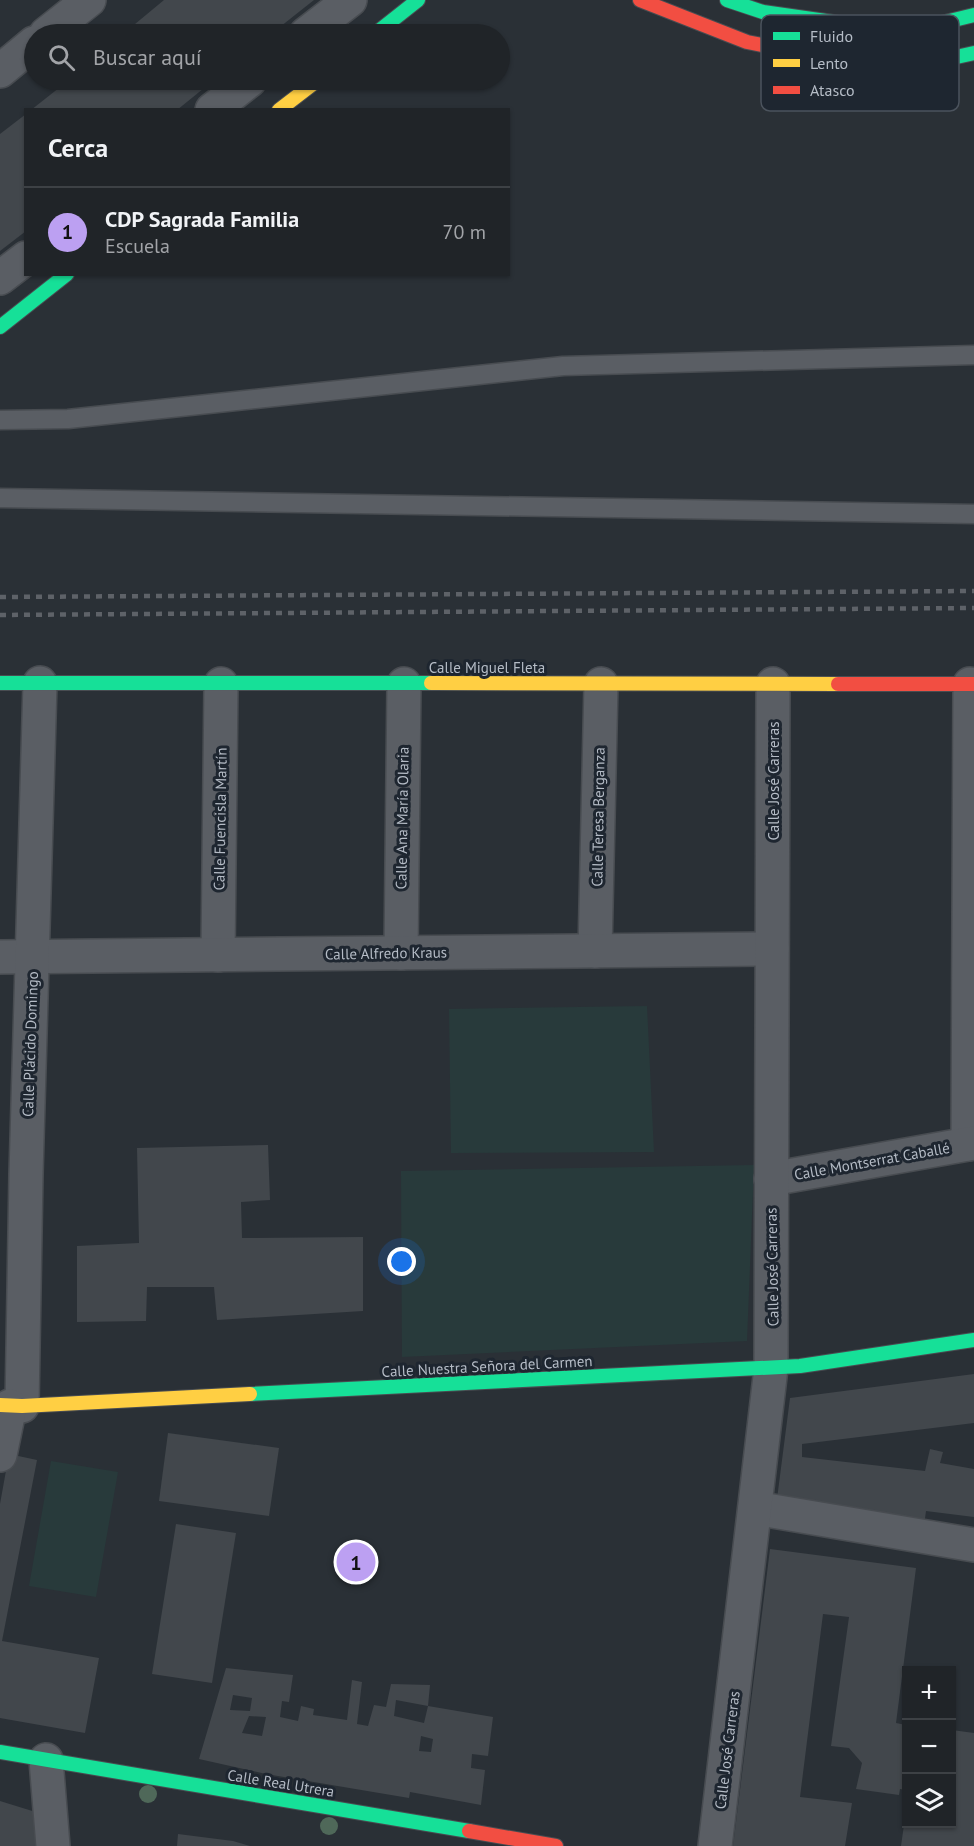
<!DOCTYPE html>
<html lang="es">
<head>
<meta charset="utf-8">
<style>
  body { margin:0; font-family:"PT Sans",sans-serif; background:#2d3034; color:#f1f3f6 }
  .controls { position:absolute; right:18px; bottom:18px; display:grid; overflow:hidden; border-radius:0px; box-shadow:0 2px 4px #0004 }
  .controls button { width:54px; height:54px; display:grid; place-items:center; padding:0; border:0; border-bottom:2px solid #3d4145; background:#202428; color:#f1f3f6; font:30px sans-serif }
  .you { position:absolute; left:402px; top:1262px; width:21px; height:21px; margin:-15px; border:4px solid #fff; border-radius:50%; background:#1a73e8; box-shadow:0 0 0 9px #1a73e833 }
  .badge { display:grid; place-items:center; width:39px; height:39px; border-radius:50%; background:#bca0f2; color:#111; font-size:20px; font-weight:700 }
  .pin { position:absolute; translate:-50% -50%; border:3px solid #fff; box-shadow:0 2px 6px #0006 }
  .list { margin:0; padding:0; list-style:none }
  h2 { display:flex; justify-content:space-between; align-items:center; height:78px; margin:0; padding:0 24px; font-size:26px }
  h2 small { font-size:20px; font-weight:400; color:#a2a4a8 }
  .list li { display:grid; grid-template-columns:39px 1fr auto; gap:18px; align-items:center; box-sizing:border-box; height:90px; padding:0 24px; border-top:2px solid #3d4145 }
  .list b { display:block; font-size:22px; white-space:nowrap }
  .list p { margin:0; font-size:20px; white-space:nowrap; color:#a2a4a8 }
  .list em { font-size:20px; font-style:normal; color:#a2a4a8 }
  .icon { flex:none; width:33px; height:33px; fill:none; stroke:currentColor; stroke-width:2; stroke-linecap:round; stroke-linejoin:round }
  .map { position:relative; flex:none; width:974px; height:1846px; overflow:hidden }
  .search { position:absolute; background:#202428; box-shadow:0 2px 4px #0004; left:24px; top:24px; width:486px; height:66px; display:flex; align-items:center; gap:15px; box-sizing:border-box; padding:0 21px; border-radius:33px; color:#a2a4a8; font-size:22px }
  .panel { position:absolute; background:#202428; box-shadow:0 2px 4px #0004; left:24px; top:108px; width:486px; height:168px; border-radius:0px }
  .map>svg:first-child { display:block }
</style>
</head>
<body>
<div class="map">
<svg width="974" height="1846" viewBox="0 0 974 1846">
  <rect width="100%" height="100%" fill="#2a3036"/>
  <g fill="#283a3b">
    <polygon points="647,1006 654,1152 451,1153 449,1009"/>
    <polygon points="754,1165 747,1341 402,1357 401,1171"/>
    <polygon points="51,1461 118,1472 96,1597 29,1586"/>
  </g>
  <g fill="#42474c" fill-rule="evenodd">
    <polygon points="164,0 314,0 271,34 123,34"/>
    <polygon points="69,80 214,80 177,110 31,110"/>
    <polygon points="26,114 26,231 0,251 0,134"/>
    <polygon points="268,1145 270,1200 241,1202 242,1238 363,1237 363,1311 217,1320 214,1287 147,1287 146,1321 77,1322 77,1246 139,1243 137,1148"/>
    <polygon points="974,1374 974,1423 802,1444 802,1457 925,1471 930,1449 943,1452 940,1463 974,1469 974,1517 926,1511 924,1526 777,1499 790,1398"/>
    <polygon points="168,1433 279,1448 269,1516 159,1501"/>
    <polygon points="9,1454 37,1460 2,1641 99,1658 85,1733 0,1718 0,1504"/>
    <polygon points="176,1524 236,1533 212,1683 152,1674"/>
    <polygon points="770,1549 916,1568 896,1723 906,1725 906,1790 900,1789 899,1795 856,1789 862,1763 849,1748 831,1746 849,1617 823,1614 800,1797 852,1803 845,1846 733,1846"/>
    <path d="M226 1668 293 1675 289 1702 282 1701 280 1717 298 1721 301 1706 314 1709 313 1715 347 1720 352 1680 362 1682 357 1724 368 1726 374 1705 386 1707 391 1684 430 1685 428 1706 396 1700 394 1716 424 1723 428 1706 493 1717 488 1756 472 1754 471 1768 485 1770 481 1805 410 1792 409 1798 266 1774 199 1759ZM233 1695 252 1698 250 1711 230 1710ZM249 1716 266 1717 262 1736 242 1733ZM421 1736 433 1739 431 1752 419 1751Z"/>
    <polygon points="952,1730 974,1733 974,1846 901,1846 905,1818 906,1824 952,1824"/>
    <polygon points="0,1801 42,1814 44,1846 0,1846"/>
    <polygon points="178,1834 233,1841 250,1846 177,1846"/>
  </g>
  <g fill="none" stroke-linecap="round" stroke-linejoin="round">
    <defs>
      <g id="lane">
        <polyline points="0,420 68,419 563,366 974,355"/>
        <polyline points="0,498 974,514"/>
      </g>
      <g id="street">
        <polyline points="46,34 89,0"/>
        <polyline points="306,34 350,0"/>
        <polyline points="0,71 34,43"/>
        <polyline points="212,110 250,80"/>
        <polyline points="0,278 26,258"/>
        <polyline points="595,951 601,684"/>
        <polyline points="401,953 404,684"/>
        <polyline points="218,955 221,684"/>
        <polyline points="0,957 772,949"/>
        <polyline points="968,1144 970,684"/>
        <polyline points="771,1179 974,1143"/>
        <polyline points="22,1406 26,1174 40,683"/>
        <polyline points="0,1455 10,1406"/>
        <polyline points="755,1508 974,1545"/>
        <polyline points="46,1760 53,1846"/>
        <polyline points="715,1846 771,1368 773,684"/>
      </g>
      <g id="fast">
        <polyline points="727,0 763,12 847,24 929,26 974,15"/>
        <polyline points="375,34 418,0"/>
        <polyline points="850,60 929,63 974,53"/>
        <polyline points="0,327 67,274"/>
        <polyline points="0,683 431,683"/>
        <polyline points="250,1394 800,1366 974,1340"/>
        <polyline points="0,1752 469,1831"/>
      </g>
      <g id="slow">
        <polyline points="279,110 318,80"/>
        <polyline points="431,683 838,684"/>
        <polyline points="0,1405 22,1406 250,1394"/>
      </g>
      <g id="jam">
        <polyline points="640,0 747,42 838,60 850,60"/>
        <polyline points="838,684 974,684"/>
        <polyline points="469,1831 556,1846"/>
      </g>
    </defs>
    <use href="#lane" stroke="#484c51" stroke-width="21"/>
    <use href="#street" stroke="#484c51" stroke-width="36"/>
    <use href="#fast" stroke="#484c51" stroke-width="16"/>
    <use href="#slow" stroke="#484c51" stroke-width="16"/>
    <use href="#jam" stroke="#484c51" stroke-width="16"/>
    <use href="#lane" stroke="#5a5e64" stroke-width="18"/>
    <use href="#street" stroke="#5a5e64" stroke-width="33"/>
    <use href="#fast" stroke="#16e098" stroke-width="14"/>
    <use href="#slow" stroke="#ffcf43" stroke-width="14"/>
    <use href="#jam" stroke="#f24e42" stroke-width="14"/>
    <g stroke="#5e6268" stroke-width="4.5" stroke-dasharray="6 6" stroke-linecap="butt">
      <polyline points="0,597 974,591"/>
      <polyline points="0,615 974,608"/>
    </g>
  </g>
  <g fill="#4f6859">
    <circle cx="148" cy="1794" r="9"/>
    <circle cx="329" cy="1826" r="9"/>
  </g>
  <g text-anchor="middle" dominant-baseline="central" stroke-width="6" stroke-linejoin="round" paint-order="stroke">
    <g font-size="15" fill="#b5bcc6" stroke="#1e2630">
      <text x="487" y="667">Calle Miguel Fleta</text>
      <text transform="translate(773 781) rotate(-90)">Calle José Carreras</text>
      <text transform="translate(598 817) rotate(-89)">Calle Teresa Berganza</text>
      <text transform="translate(402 818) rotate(-89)">Calle Ana María Olaria</text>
      <text transform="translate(220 819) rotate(-89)">Calle Fuencisla Martín</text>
      <text transform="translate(386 953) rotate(-1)">Calle Alfredo Kraus</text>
      <text transform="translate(30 1044) rotate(-88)">Calle Plácido Domingo</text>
      <text transform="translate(872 1161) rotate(-10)">Calle Montserrat Caballé</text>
      <text transform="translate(772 1267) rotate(-91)">Calle José Carreras</text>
      <text transform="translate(487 1366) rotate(-3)">Calle Nuestra Señora del Carmen</text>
      <text transform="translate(727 1750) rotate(-83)">Calle José Carreras</text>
      <text transform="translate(281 1783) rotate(9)">Calle Real Utrera</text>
    </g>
  </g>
  <rect x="761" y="15" width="198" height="96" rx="9" fill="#1e2630" stroke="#4b535d" stroke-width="1.5"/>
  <rect x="773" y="32" width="27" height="8" fill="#16e098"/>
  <rect x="773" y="59" width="27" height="8" fill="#ffcf43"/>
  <rect x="773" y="86" width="27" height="8" fill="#f24e42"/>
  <g font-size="16" fill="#b5bcc6">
    <text x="810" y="42">Fluido</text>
    <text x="810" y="69">Lento</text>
    <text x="810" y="96">Atasco</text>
  </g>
</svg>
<div class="controls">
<button>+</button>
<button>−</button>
<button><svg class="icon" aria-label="layers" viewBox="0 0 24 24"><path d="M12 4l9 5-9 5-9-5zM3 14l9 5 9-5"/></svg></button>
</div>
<div class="you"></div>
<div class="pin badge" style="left:356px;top:1562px">1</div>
<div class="search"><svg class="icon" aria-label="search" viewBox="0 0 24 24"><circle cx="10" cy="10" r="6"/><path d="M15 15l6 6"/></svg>Buscar aquí</div>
<section class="panel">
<h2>Cerca<small></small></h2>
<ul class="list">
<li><span class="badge">1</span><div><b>CDP Sagrada Familia</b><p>Escuela</p></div><em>70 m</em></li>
</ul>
</section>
</div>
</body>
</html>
